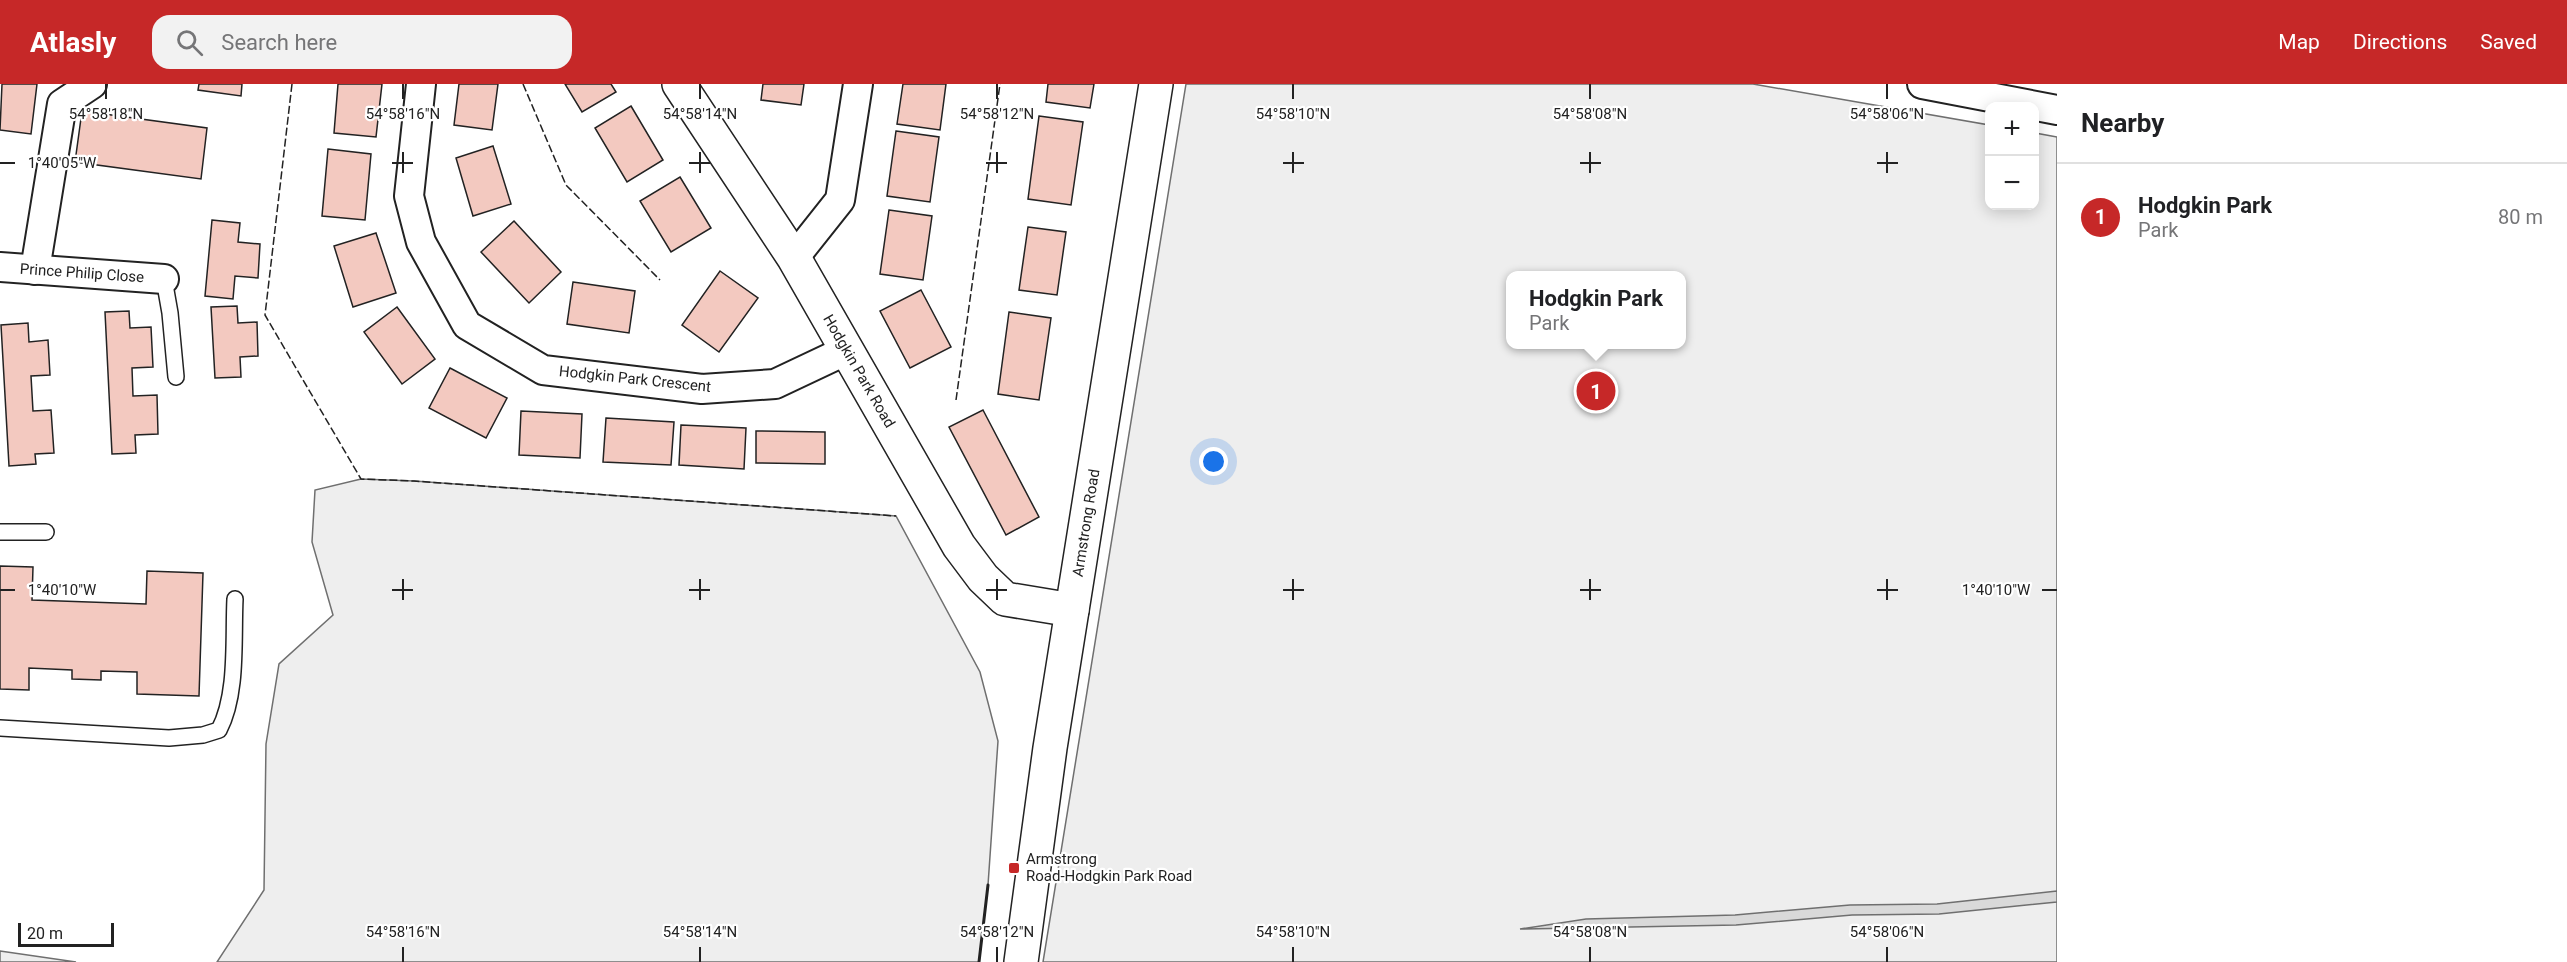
<!DOCTYPE html>
<html lang="en">
<head>
<meta charset="utf-8">
<style>
  body { margin:0; font-family:Roboto,sans-serif; background:#f2f2f2; color:#202124 }
  .controls { position:absolute; right:18px; top:18px; display:grid; overflow:hidden; border-radius:12px; box-shadow:0 3px 15px #0003 }
  .controls button { width:54px; height:54px; display:grid; place-items:center; padding:0; border:0; border-bottom:2px solid #e0e0e0; background:#fff; color:#202124; font:30px sans-serif }
  .scale { position:absolute; left:18px; bottom:15px; width:96px; box-sizing:border-box; padding-left:6px; border:3px solid #222; border-top:0; font-size:16px; line-height:21px; white-space:nowrap; color:#222; -webkit-text-stroke:4px #fff; paint-order:stroke }
  .you { position:absolute; left:1214px; top:378px; width:21px; height:21px; margin:-15px; border:4px solid #fff; border-radius:50%; background:#1a73e8; box-shadow:0 0 0 9px #1a73e833 }
  .badge { display:grid; place-items:center; width:39px; height:39px; border-radius:50%; background:#c62828; color:#fff; font-size:20px; font-weight:700 }
  .pin { position:absolute; translate:-50% -50%; border:3px solid #fff; box-shadow:0 2px 6px #0006 }
  .popup { position:absolute; left:1506px; top:187px; width:180px; height:78px; box-sizing:border-box; display:grid; place-content:center; border-radius:12px; background:#fff; filter:drop-shadow(0 2px 4px #0005); font-size:20px; white-space:nowrap; color:#757577 }
  .popup b { font-size:22px; color:#202124 }
  .popup::after { content:''; position:absolute; left:50%; top:100%; margin-left:-12px; border:12px solid transparent; border-top-color:#fff }
  .list { margin:0; padding:0; list-style:none }
  h2 { display:flex; justify-content:space-between; align-items:center; height:78px; margin:0; padding:0 24px; font-size:26px }
  h2 small { font-size:20px; font-weight:400; color:#757577 }
  .list li { display:grid; grid-template-columns:39px 1fr auto; gap:18px; align-items:center; box-sizing:border-box; height:108px; padding:0 24px; border-top:2px solid #e0e0e0 }
  .list b { display:block; font-size:22px; white-space:nowrap }
  .list p { margin:0; font-size:20px; white-space:nowrap; color:#757577 }
  .list em { font-size:20px; font-style:normal; color:#757577 }
  .icon { flex:none; width:33px; height:33px; fill:none; stroke:currentColor; stroke-width:2; stroke-linecap:round; stroke-linejoin:round }
  .map { position:relative; flex:none; width:2057px; height:878px; overflow:hidden }
  header { display:flex; align-items:center; gap:36px; box-sizing:border-box; height:84px; padding:0 30px; background:#c62828; color:#fff }
  header strong { font-size:28px }
  nav { display:flex; gap:33px; margin-inline-start:auto; font-size:21px }
  .search { width:420px; height:54px; background:#f2f2f2; display:flex; align-items:center; gap:15px; box-sizing:border-box; padding:0 21px; border-radius:18px; color:#757577; font-size:22px }
  main { display:flex }
  aside { flex:1; background:#fff }
  .map>svg:first-child { display:block }
</style>
</head>
<body>
<header>
<strong>Atlasly</strong>
<div class="search"><svg class="icon" aria-label="search" viewBox="0 0 24 24"><circle cx="10" cy="10" r="6"/><path d="M15 15l6 6"/></svg>Search here</div>
<nav><a>Map</a><a>Directions</a><a>Saved</a></nav>
</header>
<main>
<div class="map">
<svg width="2057" height="878" viewBox="0 0 2057 878">
  <rect width="100%" height="100%" fill="#fff"/>
  <g fill="#eee" stroke="#6f6f6f" stroke-width="1.5" fill-rule="evenodd">
    <path d="M1186 0H1753L1989 41 1990 122H2034L2035 49 2057 53V878H1043ZM1510 192H1682V260H1510Z"/>
    <polygon points="361,395 414,397 896,432 980,588 998,657 988,801 979,878 217,878 264,806 266,660 279,580 333,531 312,458 315,406"/>
    <polygon points="0,867 76,878 0,878"/>
  </g>
  <polygon fill="#d9d9d9" stroke="#6f6f6f" stroke-width="1.5" points="2057,807 2057,818 1939,830 1852,831 1736,841 1520,845 1586,835 1735,831 1850,821 1937,820"/>
  <g fill="#f3c9c0" stroke="#222" stroke-width="1.5">
    <polygon points="2,0 37,0 31,50 0,46"/>
    <polygon points="199,0 242,0 241,12 198,6"/>
    <polygon points="338,0 382,0 376,53 334,49"/>
    <polygon points="459,0 498,0 492,46 454,41"/>
    <polygon points="565,0 611,0 616,8 582,28"/>
    <polygon points="763,0 804,0 801,21 761,16"/>
    <polygon points="903,0 946,0 940,46 897,40"/>
    <polygon points="1048,0 1094,0 1090,24 1046,18"/>
    <polygon points="631,22 663,76 627,98 595,44"/>
    <polygon points="82,27 207,44 201,95 75,78"/>
    <polygon points="1039,32 1083,38 1071,121 1028,115"/>
    <polygon points="896,47 939,53 930,118 887,112"/>
    <polygon points="493,62 511,120 473,132 456,74"/>
    <polygon points="328,65 371,70 365,136 322,132"/>
    <polygon points="680,93 711,144 671,168 640,117"/>
    <polygon points="889,126 932,132 923,196 880,190"/>
    <polygon points="212,136 240,139 238,158 260,160 258,194 235,192 233,215 205,212"/>
    <polygon points="514,137 561,188 529,219 481,168"/>
    <polygon points="1028,143 1066,148 1057,211 1019,206"/>
    <polygon points="376,149 396,209 353,223 334,162"/>
    <polygon points="720,187 758,214 719,268 682,241"/>
    <polygon points="573,198 635,207 629,249 567,240"/>
    <polygon points="921,206 951,263 910,284 880,227"/>
    <polygon points="237,222 238,239 257,238 258,272 240,273 241,293 215,294 211,223"/>
    <polygon points="397,223 435,275 402,300 364,248"/>
    <polygon points="129,227 130,244 151,243 153,283 132,284 133,312 157,311 158,350 135,351 136,369 112,370 105,228"/>
    <polygon points="1009,228 1051,234 1039,316 998,310"/>
    <polygon points="28,239 29,258 48,256 50,291 31,292 33,327 51,326 54,369 35,370 36,380 9,382 1,241"/>
    <polygon points="450,284 507,314 486,354 429,324"/>
    <polygon points="983,326 1039,433 1006,451 949,343"/>
    <polygon points="521,327 582,330 580,374 519,371"/>
    <polygon points="606,334 674,338 671,381 603,378"/>
    <polygon points="681,341 746,344 744,385 679,381"/>
    <polygon points="756,347 825,348 825,380 756,379"/>
    <polygon points="0,482 33,483 32,516 146,520 147,487 203,489 199,612 137,610 137,588 101,587 101,596 72,595 72,586 29,584 29,606 0,605"/>
  </g>
  <g fill="none" stroke-linecap="round" stroke-linejoin="round">
    <defs>
      <g id="service">
        <polyline points="164,195 170,229 176,293"/>
        <polyline points="0,448 46,448"/>
        <path d="M0 644 169 654 203 651 219 646C238 610 233 555 235 515"/>
      </g>
      <g id="minor">
        <polyline points="421,0 409,112 421,158 467,241 543,286 702,305 775,300 847,266"/>
        <polyline points="1922,0 2057,26"/>
        <polyline points="794,174 840,116 858,0"/>
        <polyline points="0,183 164,195"/>
        <polyline points="35,186 62,20 92,0"/>
      </g>
      <g id="tertiary">
        <polyline points="679,0 794,174 959,462 983,494 1005,515 1072,526"/>
        <polyline points="1021,878 1050,664 1156,0"/>
      </g>
    </defs>
    <use href="#service" stroke="#222" stroke-width="18"/>
    <use href="#minor" stroke="#222" stroke-width="32"/>
    <use href="#tertiary" stroke="#222" stroke-width="36"/>
    <use href="#service" stroke="#fff" stroke-width="15"/>
    <use href="#minor" stroke="#fff" stroke-width="28"/>
    <use href="#tertiary" stroke="#fff" stroke-width="33"/>
    <g stroke="#222" stroke-width="1.5" stroke-dasharray="8 3" stroke-linecap="butt">
      <polyline points="292,0 265,231 361,395 414,397 896,432"/>
      <polyline points="523,0 566,101 660,196"/>
      <polyline points="956,316 1000,0"/>
    </g>
    <polyline stroke="#222" stroke-width="3" points="979,878 988,801"/>
  </g>
  <path fill="none" stroke="#222" stroke-width="2" d="M106 0V15M403 0V15M700 0V15M997 0V15M1293 0V15M1590 0V15M1887 0V15M403 68V89M700 68V89M997 68V89M1293 68V89M1590 68V89M1887 68V89M0 79H15M392 79H413M689 79H710M986 79H1007M1283 79H1304M1580 79H1601M1877 79H1898M403 495V516M700 495V516M997 495V516M1293 495V516M1590 495V516M1887 495V516M0 506H15M392 506H413M689 506H710M986 506H1007M1283 506H1304M1580 506H1601M1877 506H1898M2042 506H2057M403 863V878M700 863V878M997 863V878M1293 863V878M1590 863V878M1887 863V878"/>
  <rect fill="#c62828" stroke="#fff" stroke-width="2" x="1008" y="778" width="12" height="12" rx="3"/>
  <g text-anchor="middle" dominant-baseline="central" stroke-width="4.5" stroke-linejoin="round" paint-order="stroke">
    <g font-size="15" fill="#222" stroke="#fff">
      <text transform="translate(82 189) rotate(4)">Prince Philip Close</text>
      <text transform="translate(859 287) rotate(60)">Hodgkin Park Road</text>
      <text transform="translate(635 295) rotate(6)">Hodgkin Park Crescent</text>
      <text transform="translate(1086 439) rotate(-81)">Armstrong Road</text>
    </g>
    <g font-size="15" fill="#222" stroke="#fff" text-anchor="start">
      <text x="1026" y="775">Armstrong<tspan x="1026" dy="17">Road-Hodgkin Park Road</tspan></text>
    </g>
  </g>
  <g font-size="15" text-anchor="middle" fill="#222" stroke="#fff" stroke-width="4.5" stroke-linejoin="round" paint-order="stroke">
    <text x="106" y="35">54°58'18"N</text>
    <text x="403" y="35">54°58'16"N</text>
    <text x="700" y="35">54°58'14"N</text>
    <text x="997" y="35">54°58'12"N</text>
    <text x="1293" y="35">54°58'10"N</text>
    <text x="1590" y="35">54°58'08"N</text>
    <text x="1887" y="35">54°58'06"N</text>
    <text x="62" y="84">1°40'05"W</text>
    <text x="1996" y="511">1°40'10"W</text>
    <text x="62" y="511">1°40'10"W</text>
    <text x="403" y="853">54°58'16"N</text>
    <text x="700" y="853">54°58'14"N</text>
    <text x="997" y="853">54°58'12"N</text>
    <text x="1293" y="853">54°58'10"N</text>
    <text x="1590" y="853">54°58'08"N</text>
    <text x="1887" y="853">54°58'06"N</text>
  </g>
</svg>
<div class="controls">
<button>+</button>
<button>−</button>
</div>
<div class="scale">20 m</div>
<div class="you"></div>
<div class="pin badge" style="left:1596px;top:307px">1</div>
<div class="popup"><b>Hodgkin Park</b>Park</div>
</div>
<aside>
<h2>Nearby<small></small></h2>
<ul class="list">
<li><span class="badge">1</span><div><b>Hodgkin Park</b><p>Park</p></div><em>80 m</em></li>
</ul>
</aside>
</main>
</body>
</html>
